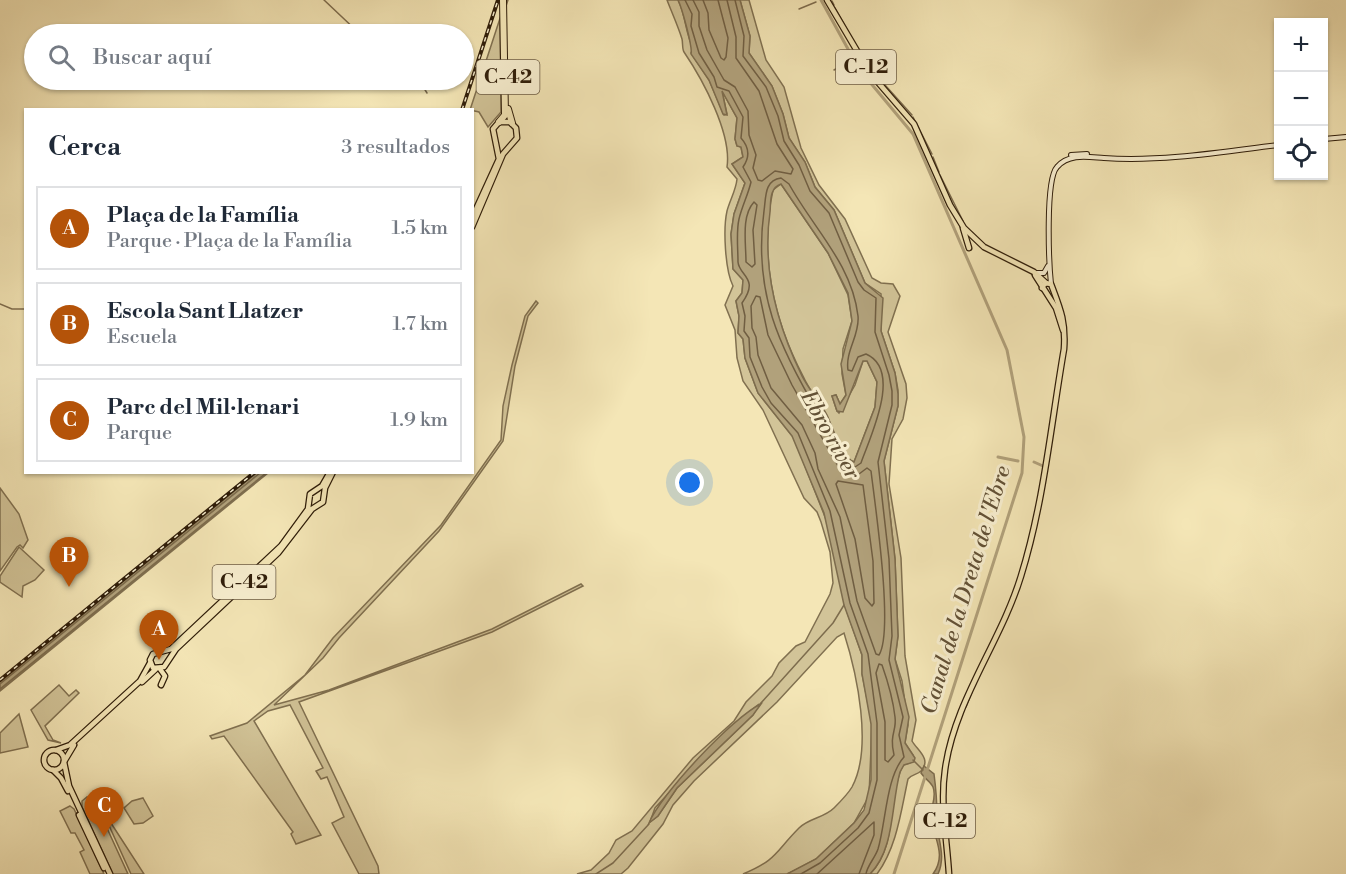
<!DOCTYPE html>
<html lang="es">
<head>
<meta charset="utf-8">
<style>
  body { margin:0; font-family:"Libre Bodoni",serif; background:#f6f6f7; color:#1f2937 }
  .controls { position:absolute; right:18px; top:18px; display:grid; overflow:hidden; border-radius:0px; box-shadow:0 2px 4px #0004 }
  .controls button { width:54px; height:54px; display:grid; place-items:center; padding:0; border:0; border-bottom:2px solid #e0e1e3; background:#fff; color:#1f2937; font:30px sans-serif }
  .you { position:absolute; left:690px; top:483px; width:21px; height:21px; margin:-15px; border:4px solid #fff; border-radius:50%; background:#1a73e8; box-shadow:0 0 0 9px #1a73e833 }
  .badge { display:grid; place-items:center; width:39px; height:39px; border-radius:50%; background:#b45309; color:#fff; font-size:20px; font-weight:700 }
  .pin { position:absolute; translate:-50% -50px; filter:drop-shadow(0 2px 3px #0008) }
  .pin::after { content:''; position:absolute; top:32px; width:21px; height:18px; background:inherit; clip-path:polygon(0 0,100% 0,50% 100%) }
  .list { margin:0; padding:0; list-style:none }
  h2 { display:flex; justify-content:space-between; align-items:center; height:78px; margin:0; padding:0 24px; font-size:26px }
  h2 small { font-size:20px; font-weight:400; color:#747a83 }
  .list li { display:grid; grid-template-columns:39px 1fr auto; gap:18px; align-items:center; box-sizing:border-box; height:84px; margin:0 12px 12px; padding:0 12px; border:2px solid #e0e1e3; border-radius:0px }
  .list b { display:block; font-size:22px; white-space:nowrap }
  .list p { margin:0; font-size:20px; white-space:nowrap; color:#747a83 }
  .list em { font-size:20px; font-style:normal; color:#747a83 }
  .icon { flex:none; width:33px; height:33px; fill:none; stroke:currentColor; stroke-width:2; stroke-linecap:round; stroke-linejoin:round }
  .map { position:relative; flex:none; width:1346px; height:874px; overflow:hidden }
  .search { position:absolute; background:#fff; box-shadow:0 2px 4px #0004; left:24px; top:24px; width:450px; height:66px; display:flex; align-items:center; gap:15px; box-sizing:border-box; padding:0 21px; border-radius:33px; color:#747a83; font-size:22px }
  .panel { position:absolute; background:#fff; box-shadow:0 2px 4px #0004; left:24px; top:108px; width:450px; height:366px; border-radius:0px }
  .map>svg:first-child { display:block }
</style>
</head>
<body>
<div class="map">
<svg width="1346" height="874" viewBox="0 0 1346 874">
  <rect width="100%" height="100%" fill="#f4e6b6"/>
  <filter id="stains"><feTurbulence type="fractalNoise" baseFrequency=".00333" numOctaves="4"/><feColorMatrix values="0 0 0 0 .2 0 0 0 0 .09 0 0 0 0 .02 0 0 0 .5 -.17"/></filter>
  <radialGradient id="worn" r=".72"><stop offset=".6" stop-color="#630" stop-opacity="0"/><stop offset="1" stop-color="#630" stop-opacity=".3"/></radialGradient>
  <g fill="#d2c498" stroke="#807050" stroke-width="1.5" fill-rule="evenodd">
    <polygon points="506,0 508,0 500,24 501,112 488,127 479,112 470,110"/>
    <path d="M667 0H678C686 16 685 32 693 48L691 53 709 80 724 115 727 114 722 91 737 118 735 139 737 146 741 147 743 157 732 164 745 183 734 214 731 234 733 269 743 280 742 293 736 301 739 316 738 333 743 339 745 358 758 393 794 438 827 522 847 612 862 655V674L872 724 869 796 854 823 816 859 792 872 787 874H743C777 860 775 852 799 828 809 818 824 818 834 808 840 802 848 794 852 787 873 748 857 674 844 633L837 637 777 702 694 781 673 805 663 824 628 868 621 874H577L591 870 609 853 616 840 632 831 693 758 734 721 746 702 772 676 779 663 796 646 805 642 830 594 833 583 830 552 821 522 817 512 804 498 763 410 743 381 737 358 735 330 725 305 733 286C725 270 723 229 727 211 730 200 736 190 737 179L727 167C732 134 703 80 684 52 682 49 683 43 682 39 678 26 672 13 667 0ZM759 704 753 715 677 788 658 816 650 822 655 808 730 727Z"/>
    <path d="M740 0H749L766 60 784 87 801 148 819 185 845 219 872 278 881 283 893 284 900 296 888 332 906 384 907 398 903 419 892 439 889 484 901 558 905 656 916 720 912 741C917 750 932 759 921 771 917 775 912 774 908 779 901 811 897 847 877 874H870C898 846 887 799 903 765L910 763 913 755 905 743 908 725 902 681 895 659 898 636 895 559 884 461 898 406V390L895 373 881 331V294L865 283 834 210 815 187 805 162 789 138 783 114 772 86 749 53 750 36Z"/>
    <path d="M781 184 828 253 848 295 852 321 843 349 842 374 846 395 840 404 836 395 832 396 837 411 839 413 855 385 863 361H867L877 382 875 407 854 462C841 457 833 428 827 416 820 402 809 390 803 376 773 319 759 254 773 190Z"/>
    <polygon points="536,301 538,303 528,316 515,366 503,441 439,531 339,638 323,658 274,705 329,690 492,629 581,584 583,586 492,632 299,702 378,866 379,874 359,874 332,823 344,817 327,777 321,779 316,771 323,768 290,705 268,711 254,721 321,835 296,844 291,834 293,832 224,736 212,739 210,736 247,723 305,675 333,638 441,525 501,440 503,406 512,365 525,316"/>
    <polygon points="257,473 260,473 0,684 0,682"/>
    <polygon points="266,473 268,473 0,691 0,689"/>
    <polygon points="0,488 19,514 28,540 23,548 20,545 17,547 0,571"/>
    <polygon points="19,547 44,570 35,580 23,586 22,597 0,582 0,576"/>
    <polygon points="59,685 69,696 76,690 79,693 45,726 53,740 61,743 48,740 31,710"/>
    <polygon points="19,714 28,747 0,753 0,733"/>
    <polygon points="87,797 95,802 128,874 113,874 82,807 82,801"/>
    <polygon points="143,798 153,816 143,823 134,824 124,808 132,801"/>
    <polygon points="70,806 74,809 104,874 90,874 80,852 84,850 75,833 71,833 60,811"/>
    <polygon points="109,820 144,874 131,874 107,821"/>
  </g>
  <g fill="#b1a17b" stroke="#7d6c4d" stroke-width="1.5" fill-rule="evenodd">
    <path d="M678 0H740L750 36 749 53 772 86 783 114 789 138 805 162 815 187 834 210 865 283 883 298 881 331 895 373 898 394V406L884 461 895 559 898 636 895 659 909 717 905 743 915 758 914 762 904 765 900 772C891 805 895 849 870 874H787L816 859 854 823 864 810 871 780V724L862 674V655L844 605 824 513 792 436 758 393 745 358 743 339 738 333 739 316 736 301 742 293 743 280 733 269 731 234 734 214 745 183 732 164 743 157 741 147 737 146 735 139 737 118 722 91 727 115 723 114 709 80 691 54C693 48 682 8 678 0ZM781 184 828 253 848 293 852 321 841 364 846 395 840 404 836 395 832 396 837 411 843 412 863 361H867L877 382 875 407 854 462C841 457 833 428 827 415 820 402 809 390 802 376 777 325 762 269 770 212 771 202 769 188 781 184Z"/>
    <polygon points="260,473 266,473 0,689 0,684"/>
    <path d="M761 704 753 715 677 788 658 816 649 823C660 795 734 716 761 704Z"/>
    <path d="M924 766 934 774C936 789 937 802 937 817 936 837 947 854 938 874H933C948 853 932 837 931 815 931 806 937 797 933 787 931 782 925 779 921 773Z"/>
  </g>
  <g fill="none" stroke-linecap="round" stroke-linejoin="round">
    <g stroke="#705e42" stroke-width="1.5">
      <path d="M685 0 692 14 691 26 699 53 714 77 717 87 729 91 743 117 741 138C750 148 750 157 743 167L751 182C748 195 742 206 739 219 736 232 738 248 738 262 739 276 760 278 742 303L745 316 744 331 749 338 750 357 762 387 771 403 798 433 830 511 850 603 868 654 877 723V780L869 813 858 828 820 863 801 874"/>
      <polyline points="693,0 699,12 699,26 707,50 724,80 735,87 748,111 749,135 756,155 753,168 758,180 762,181 775,171 791,174 793,169 777,144 759,91 736,58 736,37 727,0"/>
      <polyline points="703,0 708,13 709,30 721,58 724,60 726,57 728,38 718,0"/>
      <path d="M735 0 744 36 743 56 766 87 778 116 784 141 799 165 810 191 829 213 858 282 864 290 876 298 875 332 889 375 892 391V405L878 462 889 559 892 636 889 660 903 717 899 735 904 757C886 777 886 822 878 849 875 858 867 866 866 874"/>
      <path d="M781 178 789 184C813 228 852 264 858 316 860 335 845 351 848 370L852 371 858 357 866 354C903 370 870 437 861 463L855 467 847 466C834 450 829 431 819 414 779 347 753 292 764 211 766 198 764 180 781 178Z"/>
      <path d="M754 202 757 205 753 230 755 264 752 267 746 262C746 243 741 216 754 202Z"/>
      <path d="M756 296 760 297 768 335 792 385 838 466 850 475 859 474 867 468 871 471C875 505 894 631 879 655L876 654 857 601 840 517 818 469 815 453 802 425 771 388 758 355 756 337 752 328 751 306Z"/>
      <polygon points="838,481 863,485 873,561 874,603 872,606 865,598 855,539 836,484"/>
      <path d="M879 664 882 665C888 682 893 699 895 717 897 731 889 734 894 755L888 762 885 760V722L876 673Z"/>
      <polyline points="817,874 874,822 874,835 859,874"/>
    </g>
    <g stroke="#7d6c4d" stroke-width="1.5">
      <polyline points="324,0 360,34"/>
      <polyline points="832,1 834,5"/>
      <polyline points="835,8 850,35"/>
      <polyline points="799,9 816,2"/>
      <polyline points="834,70 850,61"/>
      <polyline points="876,75 912,115"/>
      <polyline points="419,80 427,93"/>
      <polyline points="913,117 932,154"/>
      <polyline points="933,157 939,172"/>
      <polyline points="940,175 963,221"/>
      <polyline points="0,304 12,309 26,309"/>
      <polyline points="1040,507 1044,485"/>
      <polyline points="993,648 1022,580"/>
      <polyline points="760,704 833,623 844,605"/>
      <polyline points="966,707 972,692"/>
      <polyline points="913,760 923,770"/>
      <polyline points="596,874 613,863 649,824"/>
    </g>
    <g stroke="#b1a17b" stroke-width="3">
      <polyline points="821,0 859,69 913,134 1007,350 1024,437 1022,473 894,874"/>
      <polyline points="998,457 1018,461"/>
      <polyline points="1034,462 1043,466"/>
    </g>
    <defs>
      <g id="secondary">
        <polyline points="1324,139 1346,137"/>
        <polyline points="1071,155 1087,154"/>
        <polyline points="1037,273 1044,273 1048,266"/>
        <path d="M1051 284C1049 265 1045 180 1057 167 1069 153 1088 157 1104 158 1161 162 1222 152 1278 145"/>
      </g>
      <g id="primary">
        <polyline points="827,0 870,73 914,124 950,205 964,228 984,247 1034,272 1046,283"/>
        <polyline points="472,218 499,159 493,129 499,122 510,122 516,128 517,138 503,154 472,227"/>
        <polyline points="963,228 969,248"/>
        <polyline points="1035,275 1056,308 1063,330"/>
        <polyline points="330,472 322,486 310,494 308,509 281,546 171,649 153,654 150,660 153,668 164,667 176,649 278,553 312,509 323,502 325,488 333,472"/>
        <polyline points="160,669 165,676 161,685"/>
        <polyline points="142,682 156,669"/>
        <circle cx="54" cy="760" r="10"/>
        <polyline points="56,750 70,745 140,681 150,663"/>
        <polyline points="65,760 74,745"/>
        <polyline points="64,762 69,786 110,874"/>
        <polyline points="53,770 61,778 68,791"/>
        <polyline points="79,815 104,868"/>
        <path d="M949 874C947 840 940 804 945 770 954 701 1001 642 1021 576 1044 502 1051 424 1064 349 1066 321 1060 308 1051 284L1045 283 1042 288"/>
      </g>
      <g id="highway">
        <polyline points="508,109 512,123"/>
        <polyline points="499,122 505,115 503,0"/>
      </g>
    </defs>
    <use href="#secondary" stroke="#2e1c08" stroke-width="6"/>
    <use href="#primary" stroke="#2e1c08" stroke-width="7"/>
    <use href="#highway" stroke="#2e1c08" stroke-width="8"/>
    <use href="#secondary" stroke="#f8efd0" stroke-width="4"/>
    <use href="#primary" stroke="#f4e6b6" stroke-width="4.5"/>
    <use href="#highway" stroke="#f4e6b6" stroke-width="6"/>
    <defs>
      <g id="rail">
        <polyline points="462,110 498,0"/>
        <polyline points="0,680 255,472"/>
      </g>
    </defs>
    <use href="#rail" stroke="#2e1c08" stroke-width="4"/>
    <use href="#rail" stroke="#f8efd0" stroke-width="1.5" stroke-dasharray="4.5" stroke-linecap="butt"/>
  </g>
  <g text-anchor="middle" dominant-baseline="central" stroke-width="6" stroke-linejoin="round" paint-order="stroke">
    <g fill="#f8efd0" stroke="#6b5b44" stroke-width="1.5">
      <rect x="836" y="50" width="60" height="34" rx="4.5"/>
      <rect x="476.5" y="60" width="63" height="34" rx="4.5"/>
      <rect x="212.5" y="565" width="63" height="34" rx="4.5"/>
      <rect x="915" y="804" width="60" height="34" rx="4.5"/>
    </g>
    <g font-size="20" font-weight="bold" fill="#2e1c08">
      <text x="866" y="67">C-12</text>
      <text x="508" y="77">C-42</text>
      <text x="244" y="582">C-42</text>
      <text x="945" y="821">C-12</text>
    </g>
    <g font-size="22" font-style="italic" fill="#625136" stroke="#f8efd0">
      <text transform="translate(830 435) rotate(61)">Ebro river</text>
      <text transform="translate(966 590) rotate(-73)">Canal de la Dreta de l'Ebre</text>
    </g>
  </g>
  <rect width="100%" height="100%" filter="url(#stains)"/>
  <rect width="100%" height="100%" fill="url(#worn)"/>
</svg>
<div class="controls">
<button>+</button>
<button>−</button>
<button><svg class="icon" aria-label="locate" viewBox="0 0 24 24"><circle cx="12" cy="12" r="6"/><path d="M12 2v4M12 18v4M2 12h4M18 12h4"/></svg></button>
</div>
<div class="you"></div>
<div class="pin badge" style="left:159px;top:660px">A</div>
<div class="pin badge" style="left:69px;top:587px">B</div>
<div class="pin badge" style="left:104px;top:837px">C</div>
<div class="search"><svg class="icon" aria-label="search" viewBox="0 0 24 24"><circle cx="10" cy="10" r="6"/><path d="M15 15l6 6"/></svg>Buscar aquí</div>
<section class="panel">
<h2>Cerca<small>3 resultados</small></h2>
<ul class="list">
<li><span class="badge">A</span><div><b>Plaça de la Família</b><p>Parque · Plaça de la Família</p></div><em>1.5 km</em></li>
<li><span class="badge">B</span><div><b>Escola Sant Llatzer</b><p>Escuela</p></div><em>1.7 km</em></li>
<li><span class="badge">C</span><div><b>Parc del Mil·lenari</b><p>Parque</p></div><em>1.9 km</em></li>
</ul>
</section>
</div>
</body>
</html>
